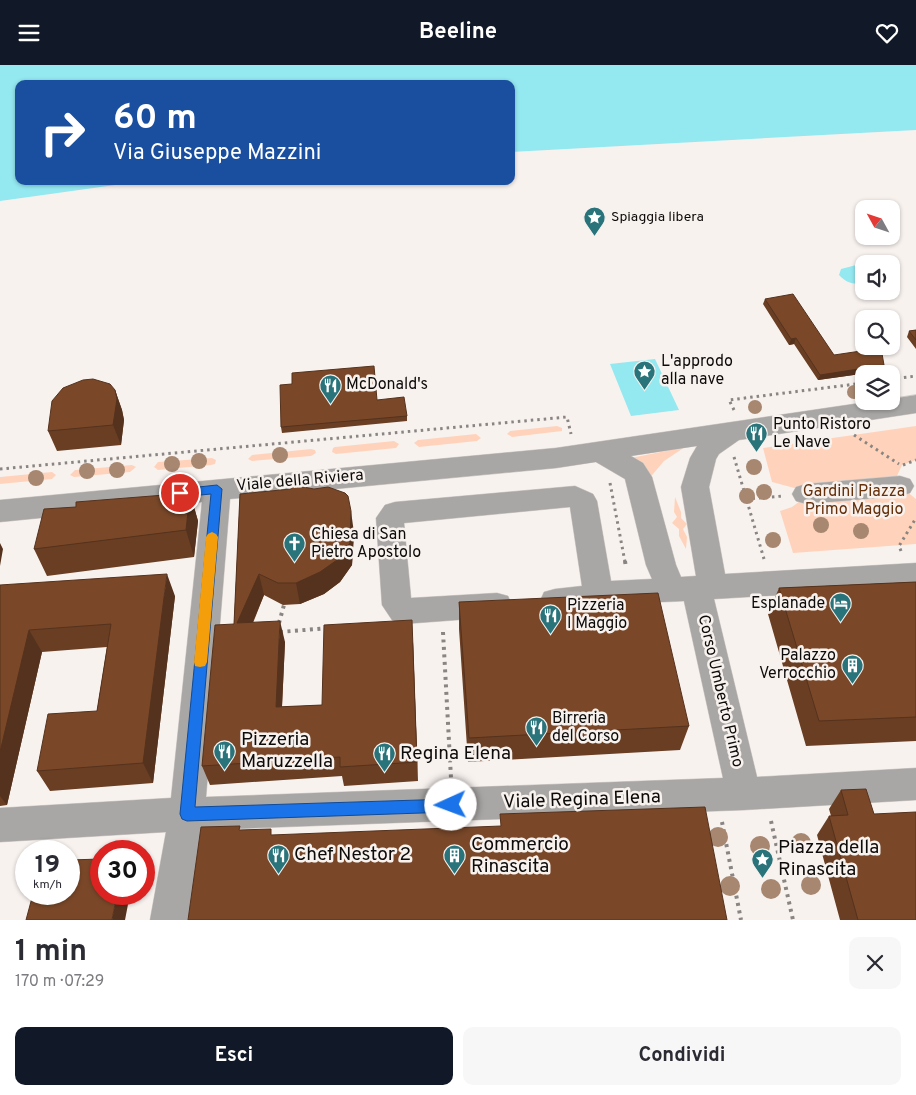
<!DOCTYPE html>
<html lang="it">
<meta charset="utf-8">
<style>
body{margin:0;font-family:Overpass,sans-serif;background:#f7f7f7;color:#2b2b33;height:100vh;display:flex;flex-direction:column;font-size:19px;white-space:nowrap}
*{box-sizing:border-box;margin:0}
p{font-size:16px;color:#7c7c81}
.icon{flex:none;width:28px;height:28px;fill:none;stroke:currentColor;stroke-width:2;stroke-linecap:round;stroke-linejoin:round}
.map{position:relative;height:855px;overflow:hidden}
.sheet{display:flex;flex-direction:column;background:#fff;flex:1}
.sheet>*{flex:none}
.banner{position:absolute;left:15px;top:15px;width:500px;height:105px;border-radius:10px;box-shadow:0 1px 4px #0004;background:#1a4fa0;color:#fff;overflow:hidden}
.needle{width:32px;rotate:310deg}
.buttons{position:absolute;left:855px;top:135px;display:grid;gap:10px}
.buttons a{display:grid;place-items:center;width:45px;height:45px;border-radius:10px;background:#fff;box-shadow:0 1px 4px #0004;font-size:25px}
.speed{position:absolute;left:15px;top:775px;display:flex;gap:10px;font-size:25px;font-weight:700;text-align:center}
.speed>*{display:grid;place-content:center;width:65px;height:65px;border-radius:50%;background:#fff;box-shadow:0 1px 4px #0004;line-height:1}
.speed small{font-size:12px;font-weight:400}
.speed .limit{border:8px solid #d22;background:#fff;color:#111}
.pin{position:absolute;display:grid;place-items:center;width:42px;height:42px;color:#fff;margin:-21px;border:2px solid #fff;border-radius:50%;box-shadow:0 1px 5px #0007}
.me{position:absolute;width:55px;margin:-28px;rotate:268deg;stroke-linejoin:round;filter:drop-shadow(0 0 4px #0008)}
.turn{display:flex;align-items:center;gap:18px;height:105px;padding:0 15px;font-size:22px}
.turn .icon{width:65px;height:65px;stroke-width:2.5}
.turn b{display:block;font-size:35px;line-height:42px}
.round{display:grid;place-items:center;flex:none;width:52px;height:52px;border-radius:10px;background:#f7f7f7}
.headline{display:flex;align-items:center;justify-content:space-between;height:85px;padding:0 15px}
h1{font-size:30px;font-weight:700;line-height:38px}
.action{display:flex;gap:10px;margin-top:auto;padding:10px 15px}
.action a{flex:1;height:58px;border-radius:10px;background:#111827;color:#fff;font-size:20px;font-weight:700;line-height:58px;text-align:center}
.action a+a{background:#f7f7f7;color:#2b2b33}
header{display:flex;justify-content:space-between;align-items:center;height:65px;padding:0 15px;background:#111827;color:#fff;font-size:22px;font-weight:700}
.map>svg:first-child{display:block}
.green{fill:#ffd3bb}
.water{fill:#94e8f0}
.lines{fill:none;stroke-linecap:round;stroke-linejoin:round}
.minor-casing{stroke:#d2cdca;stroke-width:1}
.path-far1{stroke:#898583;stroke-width:3;stroke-dasharray:2.5 4;stroke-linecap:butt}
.path{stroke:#898583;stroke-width:4;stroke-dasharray:3 4.5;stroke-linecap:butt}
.minor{fill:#a9a7a5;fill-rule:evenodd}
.tree{fill:#a78770}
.wall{fill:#693e23}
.shaded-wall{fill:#55321d}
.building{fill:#7a4829;stroke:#55321d}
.route{fill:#1a73e8;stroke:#114b97}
.slow{fill:#f59e0b}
.labels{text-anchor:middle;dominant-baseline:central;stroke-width:5;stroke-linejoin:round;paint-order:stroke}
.far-poi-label{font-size:14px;fill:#0d0b0a;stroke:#f8f2ef;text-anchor:start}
.poi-label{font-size:16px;fill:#0d0b0a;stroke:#f8f2ef;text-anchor:start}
.street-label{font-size:16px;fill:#0d0b0a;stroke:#f8f2ef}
.park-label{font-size:16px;fill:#642f09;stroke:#f8f2ef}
.near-poi-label{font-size:19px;fill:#0d0b0a;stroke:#f8f2ef;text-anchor:start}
.near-street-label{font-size:19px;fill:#0d0b0a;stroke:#f8f2ef}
</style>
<header><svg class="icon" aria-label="menu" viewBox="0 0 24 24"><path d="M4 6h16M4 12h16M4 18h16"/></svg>Beeline<svg class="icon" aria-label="heart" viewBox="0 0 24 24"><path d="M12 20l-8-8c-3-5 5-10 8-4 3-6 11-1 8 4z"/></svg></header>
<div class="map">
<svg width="916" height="855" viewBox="0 0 916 855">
<rect width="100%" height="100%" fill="#f8f2ef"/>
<path class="green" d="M557,361L562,363V366L512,372L507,369L510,366Z
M916,361V395L902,400L897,411L900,421L916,434V479L793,488L780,446L792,442L800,436L798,424L772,417L763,383Z
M476,369L481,373L477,376L419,382L414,378L418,375Z
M394,376L399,379L396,383L336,389L332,387L333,383L335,382Z
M685,382L664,396L648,415L631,393Z
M311,384L315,385L316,388L311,391L252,396L248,394L252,390Z
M212,393L216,395L215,399L211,400L158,405L154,402L158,397Z
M132,400L136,402L130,407L74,412L70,410L75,405Z
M52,407L56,410L52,414L0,419V412Z
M675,432L681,447V453L687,459L683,464L687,472L686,484L679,471V464L672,458L677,452L674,447Z"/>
<path class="water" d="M0,0H916V65L511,87V19H19V116H155L115,120L0,136Z
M865,194L872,195L874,198L886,199H864V218C853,220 847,218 839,210L841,204L864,198Z
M655,294L679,345L631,351L610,299Z"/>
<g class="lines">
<defs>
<path id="minor" d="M916,330V348L739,375L719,389L716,394L709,422L725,509L916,498V522L714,534L757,712L916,703V735L744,745L202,765L188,855H150L166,767L0,777V743L171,733L202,437L0,457V435L556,383L874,336H891V334ZM697,381L690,393L681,422L696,511L681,512L676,500L652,412L643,398L631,391ZM596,397L625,414L646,500L652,514L611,516L597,436L593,429L575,421L395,437L385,440L376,453L382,540L392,555L403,559L497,552L508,549L512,540L508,531L497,528L411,533L404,458L570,442L582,521L555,524L544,527L540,536L544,545C563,551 579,545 598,541C626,536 656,538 684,536L723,713L206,732L230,434L556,403Z
M900,411L910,414L914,421L910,428L900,431L806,439L796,436L792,429L796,422L806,419Z"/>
</defs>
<use href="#minor" class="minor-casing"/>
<path class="path-far1" d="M891,314L916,311
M734,345L729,335L864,318
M854,370L899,399
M734,392L764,494
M903,400L916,395
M0,404L567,352L571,369
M610,418L625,497
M746,434L783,431
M901,486L899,481L916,453"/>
<path class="path" d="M625,496L626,503
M279,558L284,540
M280,567L328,563
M443,567L451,713
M771,756L793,855
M722,757L741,855"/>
<use href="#minor" class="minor"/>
</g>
<g class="tree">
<circle cx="854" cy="327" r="7"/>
<circle cx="755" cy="342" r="7"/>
<circle cx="280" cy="390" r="8"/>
<circle cx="199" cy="396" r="8"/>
<circle cx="172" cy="399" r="8"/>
<circle cx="754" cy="402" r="8"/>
<circle cx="117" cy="405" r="8"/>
<circle cx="87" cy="406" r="8"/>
<circle cx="36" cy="413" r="8"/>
<circle cx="764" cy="427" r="8"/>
<circle cx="747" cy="431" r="8"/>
<circle cx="821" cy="460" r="8"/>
<circle cx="861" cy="466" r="8"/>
<circle cx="773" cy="475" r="8"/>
<circle cx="718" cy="772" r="10"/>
<circle cx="801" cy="778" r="10"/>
<circle cx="760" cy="781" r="10"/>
<circle cx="811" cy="820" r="10"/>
<circle cx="730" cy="821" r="10"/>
<circle cx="771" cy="824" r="10"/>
</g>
<path class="wall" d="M765,234L834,290L882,306L818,315L794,279L789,280L763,239Z
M916,265V284L907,272L909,266Z
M115,325L122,345L124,355L121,380L57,386L48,366Z
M377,335L407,351V356L282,368L281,362Z
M190,428L198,456L194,492L47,511L34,484L76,442Z
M240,429L354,468L352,500L340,517L324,529L300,539L283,540L264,530L253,558L285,577L282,642L322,640L413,577L418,716L344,721L342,711L210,720L202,701L234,559Z
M916,517V676L806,681L768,549L779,523Z
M0,520L175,531L153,718L50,726L37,706L97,646L107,582L42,587L7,740L0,741Z
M459,537L689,661L680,685L468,697L459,564Z
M841,725L874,749L916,855H840L817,770L829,751H831L829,744Z"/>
<path class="shaded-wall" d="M796,273L794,279L789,280L791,274Z
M884,300L882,306L818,315L820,310Z
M115,325L122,345L124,355L121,380L113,360Z
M190,428L198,456L194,492L186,465Z
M351,446L354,468L352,500L340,517L324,529L300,539L296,518Z
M0,478L3,484L0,501Z
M167,509L175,531L153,718L143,698Z
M259,509L264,530L243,580L237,558Z
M412,555L413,577L418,716L417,697Z
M280,556L285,577L281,662L276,642Z
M29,565L42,587L7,740L0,731V687Z
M117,829H130L125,855H112Z"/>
<path class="building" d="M793,229L834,290L881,283L884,300L820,310L796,273L791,274L765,234Z
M916,265V275L909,266Z
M374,301L377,335L404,332L407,351L281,362L280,320L292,319V308Z
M93,314L110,319L115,325L117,334L113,360L48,366L52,336L63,323L83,315Z
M292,420L314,424L328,422L345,428L348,431L351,446L350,478L337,495L320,507L296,518H278L259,509L237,558L280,556L276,642L322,640L324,560L412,555L417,697L340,702V692L202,701L215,560L234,559L240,429L291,424Z
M190,428L186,465L34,484L44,444L76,442V437Z
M167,509L143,698L37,706L48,649L97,646L111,559L29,565L0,687V520Z
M916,517V652L819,656L779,523Z
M658,528L689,661L469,673L459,537Z
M866,724L874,749L916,747V855H858L829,751L848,750L841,725Z
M705,742L727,855H188L201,762L240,761L239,765L271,764V770L501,761L500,749Z
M101,794V829H117L112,855H26L33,829H69V795Z"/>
<path class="route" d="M217,420L222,424L195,742L451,734L456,736L459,740L456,745L451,747L187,756L182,754L180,749L211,429L180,432L175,428L180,424Z"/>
<path class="slow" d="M212,467L216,469L218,472L207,597L205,601L200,602L195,601L194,597L206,472L208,469Z"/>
<defs>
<symbol id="sight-pin" viewBox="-11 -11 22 30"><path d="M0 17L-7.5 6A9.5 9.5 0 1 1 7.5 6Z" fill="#29737a" stroke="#f8f2ef"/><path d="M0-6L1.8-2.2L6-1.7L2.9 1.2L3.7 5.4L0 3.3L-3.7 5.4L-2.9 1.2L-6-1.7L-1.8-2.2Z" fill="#fff"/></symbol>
<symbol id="restaurant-pin" viewBox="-11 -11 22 30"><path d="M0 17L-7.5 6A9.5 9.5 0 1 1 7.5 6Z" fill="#29737a" stroke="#f8f2ef"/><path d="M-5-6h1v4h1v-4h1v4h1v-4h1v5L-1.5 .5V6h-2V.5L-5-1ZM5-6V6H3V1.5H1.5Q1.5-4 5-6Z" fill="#fff"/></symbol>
<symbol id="church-pin" viewBox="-11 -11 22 30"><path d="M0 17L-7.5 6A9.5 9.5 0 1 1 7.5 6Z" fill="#29737a" stroke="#f8f2ef"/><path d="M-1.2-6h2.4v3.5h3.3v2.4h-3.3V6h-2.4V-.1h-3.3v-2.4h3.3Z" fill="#fff"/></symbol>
<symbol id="hotel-pin" viewBox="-11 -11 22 30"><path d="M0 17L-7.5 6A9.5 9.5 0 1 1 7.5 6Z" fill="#29737a" stroke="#f8f2ef"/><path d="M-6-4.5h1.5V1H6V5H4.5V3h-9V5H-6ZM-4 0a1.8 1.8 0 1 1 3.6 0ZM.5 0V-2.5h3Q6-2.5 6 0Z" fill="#fff"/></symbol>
<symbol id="building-pin" viewBox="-11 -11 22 30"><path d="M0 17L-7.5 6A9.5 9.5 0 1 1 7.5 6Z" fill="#29737a" stroke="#f8f2ef"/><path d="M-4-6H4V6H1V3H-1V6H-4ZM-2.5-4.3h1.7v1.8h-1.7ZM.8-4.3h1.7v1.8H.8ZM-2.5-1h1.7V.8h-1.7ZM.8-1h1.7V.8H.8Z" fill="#fff"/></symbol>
</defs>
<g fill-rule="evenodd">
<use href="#sight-pin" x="582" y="140" width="25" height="34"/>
<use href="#sight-pin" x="632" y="294" width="25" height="34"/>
<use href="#restaurant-pin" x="318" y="308" width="25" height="34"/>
<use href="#restaurant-pin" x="744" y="356" width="25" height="34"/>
<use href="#church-pin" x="282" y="466" width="25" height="34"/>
<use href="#hotel-pin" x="828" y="526" width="25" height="34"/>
<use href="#restaurant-pin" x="538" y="538" width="25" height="34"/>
<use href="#building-pin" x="840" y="588" width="25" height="34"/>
<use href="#restaurant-pin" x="524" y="650" width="25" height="34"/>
<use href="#restaurant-pin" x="212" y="674" width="25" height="34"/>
<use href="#restaurant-pin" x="372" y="676" width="25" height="34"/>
<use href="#restaurant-pin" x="266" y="778" width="25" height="34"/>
<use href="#building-pin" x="442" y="778" width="25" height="34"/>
<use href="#sight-pin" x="750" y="782" width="25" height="34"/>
</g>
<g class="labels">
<g class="far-poi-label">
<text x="611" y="152">Spiaggia libera</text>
</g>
<g class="poi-label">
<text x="661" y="297">L'approdo<tspan x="661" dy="18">alla nave</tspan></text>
<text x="346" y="320">McDonald's</text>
<text x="773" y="360">Punto Ristoro<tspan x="773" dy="18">Le Nave</tspan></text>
<text x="311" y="470">Chiesa di San<tspan x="311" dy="18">Pietro Apostolo</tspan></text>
<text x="825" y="539" text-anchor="end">Esplanade</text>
<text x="567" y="541">Pizzeria<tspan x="567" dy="18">I Maggio</tspan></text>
<text x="836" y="591" text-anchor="end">Palazzo<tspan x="836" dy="18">Verrocchio</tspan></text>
<text x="552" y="654">Birreria<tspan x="552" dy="18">del Corso</tspan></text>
</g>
<g class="street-label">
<text transform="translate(300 416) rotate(-5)">Viale della Riviera</text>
<text transform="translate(720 626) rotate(77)">Corso Umberto Primo</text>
</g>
<g class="park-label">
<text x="854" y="427">Gardini Piazza<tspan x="854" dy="18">Primo Maggio</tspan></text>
</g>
<g class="near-poi-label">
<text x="241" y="675">Pizzeria<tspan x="241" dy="22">Maruzzella</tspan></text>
<text x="400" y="689">Regina Elena</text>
<text x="471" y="780">Commercio<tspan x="471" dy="22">Rinascita</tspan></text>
<text x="778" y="783">Piazza della<tspan x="778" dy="22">Rinascita</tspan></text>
<text x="294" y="790">Chef Nestor 2</text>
</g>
<g class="near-street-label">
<text transform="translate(582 735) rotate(-2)">Viale Regina Elena</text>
</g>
</g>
</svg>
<div class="buttons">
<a><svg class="needle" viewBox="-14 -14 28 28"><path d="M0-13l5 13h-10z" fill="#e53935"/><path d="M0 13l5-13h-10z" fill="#7c7c81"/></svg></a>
<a><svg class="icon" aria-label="sound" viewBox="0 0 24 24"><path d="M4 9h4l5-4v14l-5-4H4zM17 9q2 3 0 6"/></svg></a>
<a><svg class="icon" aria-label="search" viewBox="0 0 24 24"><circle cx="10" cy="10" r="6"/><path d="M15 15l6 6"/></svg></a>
<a><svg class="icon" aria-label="layers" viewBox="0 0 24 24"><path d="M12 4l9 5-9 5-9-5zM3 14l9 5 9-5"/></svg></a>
</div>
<div class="speed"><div>19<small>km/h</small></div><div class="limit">30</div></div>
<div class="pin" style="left:180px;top:428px;background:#d93025"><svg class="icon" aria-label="arrive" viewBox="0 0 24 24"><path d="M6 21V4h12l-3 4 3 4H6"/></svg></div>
<svg class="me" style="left:451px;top:740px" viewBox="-20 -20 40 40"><circle r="19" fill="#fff"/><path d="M0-13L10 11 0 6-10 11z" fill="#1a73e8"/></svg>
<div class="banner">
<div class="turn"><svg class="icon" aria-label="right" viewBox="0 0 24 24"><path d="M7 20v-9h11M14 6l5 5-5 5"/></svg><div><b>60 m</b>Via Giuseppe Mazzini</div></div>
</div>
</div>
<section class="sheet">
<div class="headline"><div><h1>1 min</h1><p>170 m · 07:29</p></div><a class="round"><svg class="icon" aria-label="close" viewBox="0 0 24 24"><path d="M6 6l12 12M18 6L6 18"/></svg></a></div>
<div class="action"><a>Esci</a><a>Condividi</a></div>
</section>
